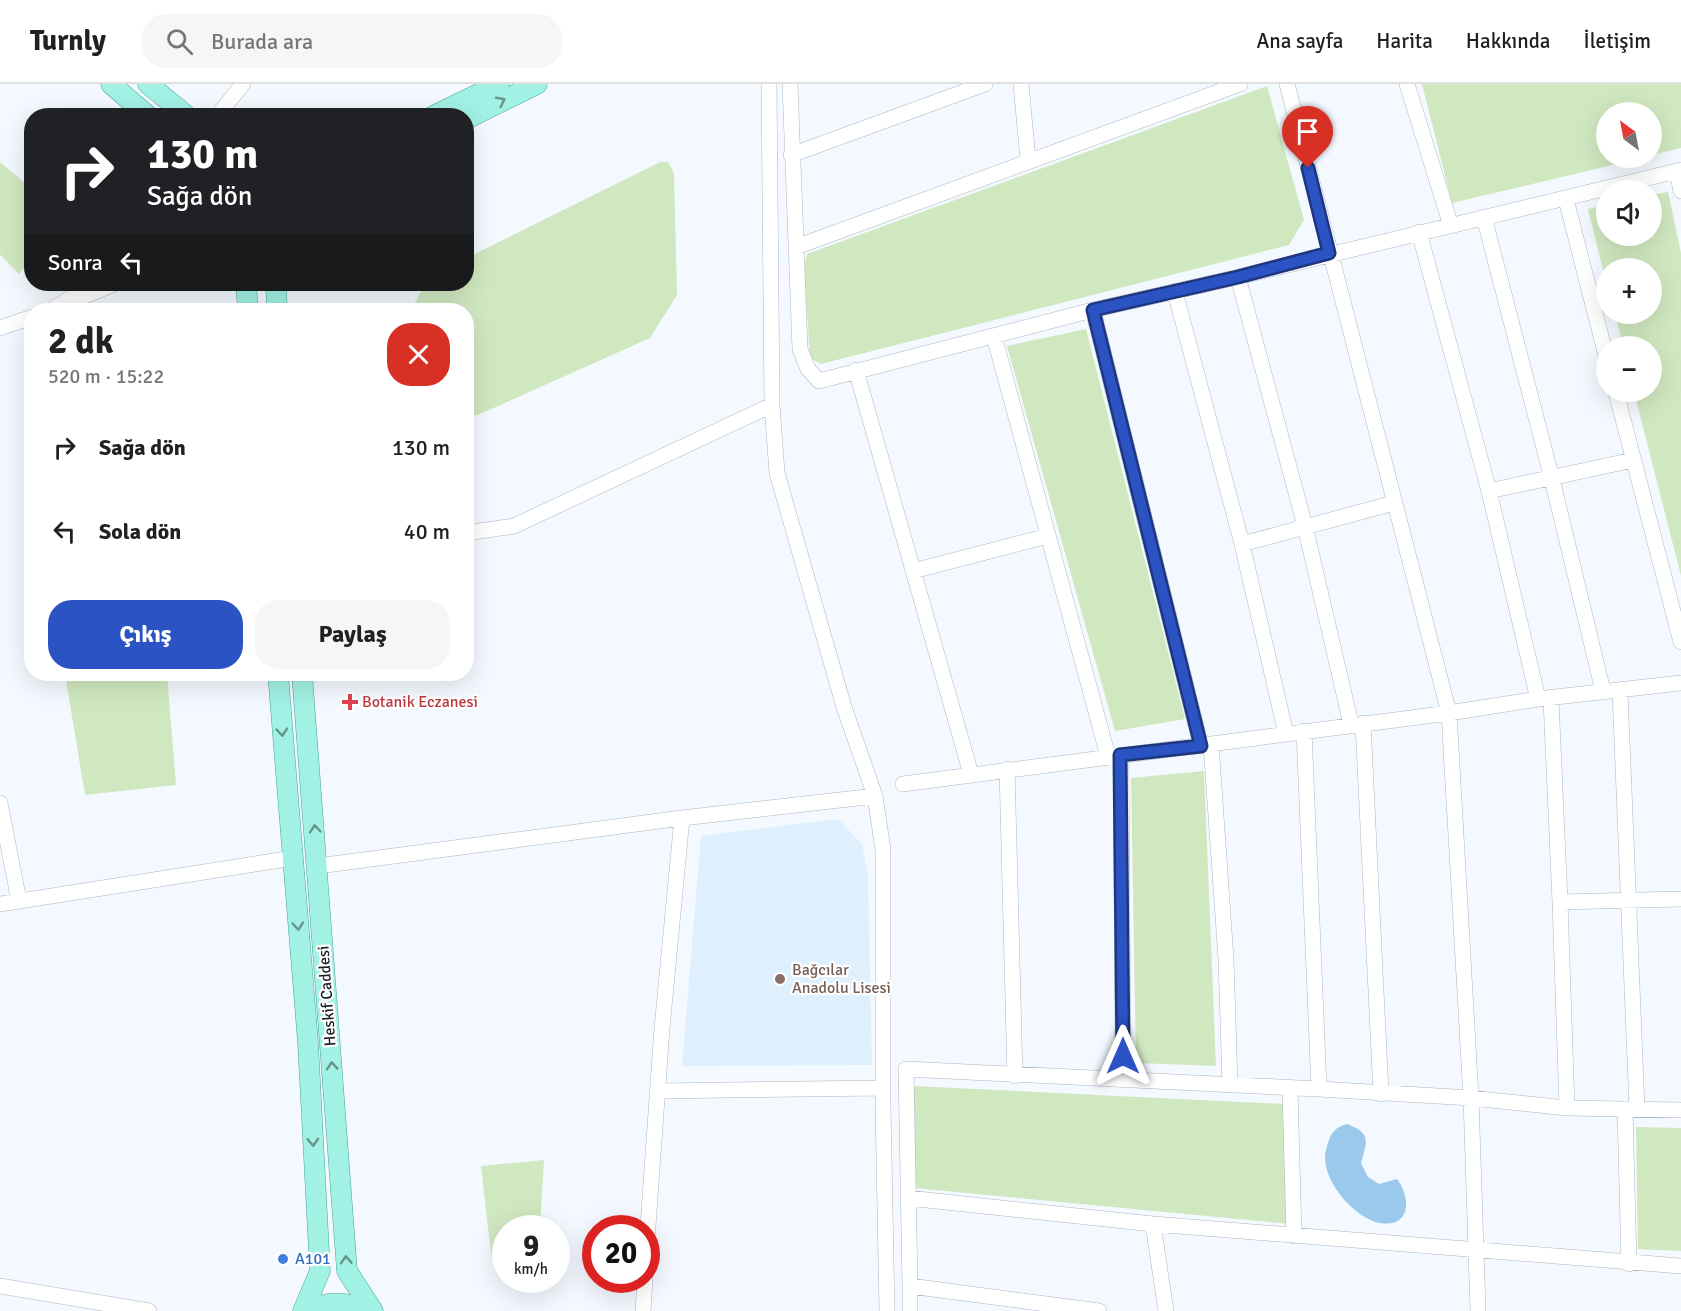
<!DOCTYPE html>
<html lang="tr">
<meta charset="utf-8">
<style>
body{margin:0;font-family:Signika,sans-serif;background:#f6f6f6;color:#202124;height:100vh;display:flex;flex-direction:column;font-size:22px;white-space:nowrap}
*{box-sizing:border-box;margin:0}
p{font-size:20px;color:#757577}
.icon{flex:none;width:33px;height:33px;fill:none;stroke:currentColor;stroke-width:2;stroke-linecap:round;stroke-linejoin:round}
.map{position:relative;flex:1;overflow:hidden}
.details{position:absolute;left:24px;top:219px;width:450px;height:378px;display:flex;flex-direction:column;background:#fff;border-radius:24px;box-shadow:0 6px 24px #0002}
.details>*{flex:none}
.hud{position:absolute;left:24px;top:24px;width:450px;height:183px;border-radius:24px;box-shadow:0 6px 24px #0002;background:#202124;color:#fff;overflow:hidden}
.needle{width:39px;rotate:328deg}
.fabs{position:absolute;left:1596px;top:18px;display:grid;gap:12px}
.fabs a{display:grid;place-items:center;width:66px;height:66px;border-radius:50%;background:#fff;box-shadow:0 6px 24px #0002;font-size:30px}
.speed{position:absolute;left:492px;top:1131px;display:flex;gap:12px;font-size:30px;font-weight:700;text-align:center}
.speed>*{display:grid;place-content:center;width:78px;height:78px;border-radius:50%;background:#fff;box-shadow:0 6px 24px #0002;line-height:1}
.speed small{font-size:15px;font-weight:400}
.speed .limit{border:9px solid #d22;background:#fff;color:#111}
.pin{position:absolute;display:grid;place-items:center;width:51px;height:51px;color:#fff;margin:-62px -26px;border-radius:50% 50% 50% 0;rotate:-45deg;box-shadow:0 0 6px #0007}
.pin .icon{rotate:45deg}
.me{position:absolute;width:66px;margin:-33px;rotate:0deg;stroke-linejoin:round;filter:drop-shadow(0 0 4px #0008)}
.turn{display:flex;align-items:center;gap:21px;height:126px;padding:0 24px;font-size:27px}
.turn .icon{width:78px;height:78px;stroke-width:2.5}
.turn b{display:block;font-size:42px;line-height:51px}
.then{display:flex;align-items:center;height:57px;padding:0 24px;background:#0003;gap:12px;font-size:22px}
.round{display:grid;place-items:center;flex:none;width:63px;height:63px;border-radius:24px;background:#f6f6f6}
.headline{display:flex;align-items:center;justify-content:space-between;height:102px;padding:0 24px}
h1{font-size:36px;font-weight:800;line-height:45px}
.button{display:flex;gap:12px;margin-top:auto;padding:12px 24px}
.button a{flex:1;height:69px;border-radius:24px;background:#2c53c3;color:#fff;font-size:24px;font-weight:800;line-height:69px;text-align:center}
.button a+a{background:#f6f6f6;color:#202124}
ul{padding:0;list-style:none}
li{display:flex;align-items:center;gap:18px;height:84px;padding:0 24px}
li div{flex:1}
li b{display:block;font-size:22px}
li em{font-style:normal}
header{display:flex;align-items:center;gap:36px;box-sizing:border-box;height:84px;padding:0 30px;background:#fff;border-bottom:2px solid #e0e0e0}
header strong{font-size:28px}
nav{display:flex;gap:33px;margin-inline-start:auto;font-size:21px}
.search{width:420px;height:54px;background:#f6f6f6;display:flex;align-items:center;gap:15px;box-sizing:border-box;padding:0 21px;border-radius:24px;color:#757577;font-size:22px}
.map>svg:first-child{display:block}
.built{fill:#deeffe}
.green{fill:#d0e8c0}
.water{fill:#9ac9eb}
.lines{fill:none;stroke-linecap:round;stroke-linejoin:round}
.minor-casing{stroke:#adb7c0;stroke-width:16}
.major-casing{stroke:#4ba295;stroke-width:21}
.minor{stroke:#fff;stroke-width:15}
.major{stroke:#a2f1e5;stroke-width:20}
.oneway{stroke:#66938e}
.route-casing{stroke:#1d367f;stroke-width:15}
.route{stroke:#2c53c3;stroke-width:10}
.health-dot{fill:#e0444e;stroke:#fff;stroke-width:2}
.education-dot{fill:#8d6e63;stroke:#fff;stroke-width:2}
.shop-dot{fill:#3f7fe0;stroke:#fff;stroke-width:2}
.labels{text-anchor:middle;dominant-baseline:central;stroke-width:4.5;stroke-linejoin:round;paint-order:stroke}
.health-label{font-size:16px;fill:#be3a42;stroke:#fff;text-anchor:start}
.education-label{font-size:16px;fill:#785e54;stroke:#fff;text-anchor:start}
.street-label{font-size:16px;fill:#1c2023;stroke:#fff}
.shop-label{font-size:16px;fill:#366cbe;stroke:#fff;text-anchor:start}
</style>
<header>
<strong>Turnly</strong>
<div class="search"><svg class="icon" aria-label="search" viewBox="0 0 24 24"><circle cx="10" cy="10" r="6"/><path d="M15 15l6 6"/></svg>Burada ara</div>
<nav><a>Ana sayfa</a><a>Harita</a><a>Hakkında</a><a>İletişim</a></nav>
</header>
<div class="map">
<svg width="1681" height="1227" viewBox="0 0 1681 1227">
<rect width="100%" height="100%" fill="#f3f9ff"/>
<path class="built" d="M838,735L862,760L868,791L872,981L682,982L701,752Z"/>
<path class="green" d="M1422,0H1681V64L1652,71V28H1606V74H1642L1452,119Z
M1267,2L1304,136L1289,161L821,280L810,274L804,183L807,170Z
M0,78L31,104V176L19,190L0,171Z
M660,78H668L674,89L677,211L650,254L478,331H467L466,226H411L425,200H466L467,174Z
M1668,108L1681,169V492L1634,308H1652V262H1623L1615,230H1652V184H1606V198L1588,125L1606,121V152H1652V111Z
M1086,245L1185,635L1115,647L1007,262Z
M65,590H167L176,701L85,711Z
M1204,687L1216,982L1136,979L1131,694Z
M914,1002L1284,1020L1289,1140L915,1104Z
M1636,1043L1681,1044V1167L1638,1165Z
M544,1076L540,1144H506L505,1172L491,1170L481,1082Z"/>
<path class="water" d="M1347,1040C1372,1049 1367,1058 1361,1079L1368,1093L1379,1100L1397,1095C1412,1115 1410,1144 1380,1139C1353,1134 1319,1093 1326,1066C1330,1052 1332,1044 1347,1040Z"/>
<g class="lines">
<defs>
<path id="minor" d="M769,0L772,321L777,389L844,623L875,712L883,766V1023L887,1227
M790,0L800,265L808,285L819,297L1093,226L1238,193L1681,86
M1021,0L1028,76
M1287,0L1449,629L1471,1014L1478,1227
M1407,0L1451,142
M217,32L243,0
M791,71L985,0
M1677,87L1681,107
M1566,115L1606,272
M1484,133L1552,395L1603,607
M1419,148L1489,407L1538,615
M796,163L1240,0
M1238,193L1305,442L1351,640
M94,200L53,225L114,200
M1175,208L1242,460L1286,650
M1093,226L1201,662
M0,244L32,233
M994,252L1108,672
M856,286L971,690
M1616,308L1681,558
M1489,407L1633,376
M466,449L514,442L772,321
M1242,460L1394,419
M913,487L1048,452
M1620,608L1637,1025
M1551,616L1560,818
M1363,639L1381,1010
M1304,647L1319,1005
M1211,660L1226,875L1230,1001
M1121,671L1123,995
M1007,685L1015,992
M903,700L1449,629L1538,615L1681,599
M0,719L19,817
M318,782L682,734L875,712
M0,820L293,774
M1290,1005L1294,1152
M658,1007L883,1004
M1567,1024L1560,818L1681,815
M1625,1025L1629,1180
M908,1114L1153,1140L1681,1182
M1153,1140L1166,1227
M646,1170L662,944L682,734
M0,1202L149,1227
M910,1202L906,985L1319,1005L1471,1014L1567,1024L1681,1026
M643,1227L645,1196
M910,1227V1202L1099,1227"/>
<path id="major" d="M111,0L148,32
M148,0L187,32
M433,32L499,0
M466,35L537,0
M246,200L248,226
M276,200L277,226
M278,590L308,959L320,1187L303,1227
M302,590L347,1187L373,1227
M310,1227C329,1215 348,1219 367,1227"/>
</defs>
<use href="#minor" class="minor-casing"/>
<use href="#major" class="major-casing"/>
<use href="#minor" class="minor"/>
<use href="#major" class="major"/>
</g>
<defs><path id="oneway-chevron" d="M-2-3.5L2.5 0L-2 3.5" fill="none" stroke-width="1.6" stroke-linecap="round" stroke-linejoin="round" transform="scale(1.5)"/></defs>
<g class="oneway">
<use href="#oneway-chevron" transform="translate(501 17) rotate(-27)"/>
<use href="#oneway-chevron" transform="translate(282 648) rotate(85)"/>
<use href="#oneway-chevron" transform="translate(315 745) rotate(-95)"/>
<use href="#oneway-chevron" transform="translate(298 842) rotate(85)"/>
<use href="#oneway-chevron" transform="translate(332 982) rotate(-94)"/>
<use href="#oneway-chevron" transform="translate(313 1058) rotate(87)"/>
<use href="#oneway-chevron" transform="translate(346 1176) rotate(-94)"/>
</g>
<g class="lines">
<defs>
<path id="route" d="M1123,972L1120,671L1201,662L1093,226L1238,193L1329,169L1308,84"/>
</defs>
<use href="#route" class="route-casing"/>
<use href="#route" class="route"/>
</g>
<path class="health-dot" d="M347 609h6v6h6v6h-6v6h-6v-6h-6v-6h6z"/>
<circle class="education-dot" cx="780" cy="895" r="6"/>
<circle class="shop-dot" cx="283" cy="1175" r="6"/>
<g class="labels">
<g class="health-label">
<text x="362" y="618">Botanik Eczanesi</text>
</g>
<g class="education-label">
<text x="792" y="886">Bağcılar<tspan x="792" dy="18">Anadolu Lisesi</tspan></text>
</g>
<g class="street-label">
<text transform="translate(327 912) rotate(-94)">Heskif Caddesi</text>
</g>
<g class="shop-label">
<text x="295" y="1175">A101</text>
</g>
</g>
</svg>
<div class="fabs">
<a><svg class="needle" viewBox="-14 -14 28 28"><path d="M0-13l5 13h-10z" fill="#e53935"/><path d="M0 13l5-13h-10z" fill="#757577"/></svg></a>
<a><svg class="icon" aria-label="sound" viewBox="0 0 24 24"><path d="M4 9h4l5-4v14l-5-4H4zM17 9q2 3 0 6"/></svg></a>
<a>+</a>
<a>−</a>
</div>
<div class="speed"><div>9<small>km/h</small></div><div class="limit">20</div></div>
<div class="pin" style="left:1308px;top:84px;background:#d93025"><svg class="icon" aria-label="arrive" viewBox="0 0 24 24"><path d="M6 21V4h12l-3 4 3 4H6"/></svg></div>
<svg class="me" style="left:1123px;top:972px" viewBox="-20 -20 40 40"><path d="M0-17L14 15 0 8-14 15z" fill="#2c53c3" stroke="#fff" stroke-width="4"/></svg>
<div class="hud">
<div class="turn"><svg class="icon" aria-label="right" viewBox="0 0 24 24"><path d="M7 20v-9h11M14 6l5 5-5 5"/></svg><div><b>130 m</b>Sağa dön</div></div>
<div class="then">Sonra<svg class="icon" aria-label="left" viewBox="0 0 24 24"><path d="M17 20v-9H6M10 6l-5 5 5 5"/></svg></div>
</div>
<section class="details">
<div class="headline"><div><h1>2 dk</h1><p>520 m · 15:22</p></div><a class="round" style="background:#d93025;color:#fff"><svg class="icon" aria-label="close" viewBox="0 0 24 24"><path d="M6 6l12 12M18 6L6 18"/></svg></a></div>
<ul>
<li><svg class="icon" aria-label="right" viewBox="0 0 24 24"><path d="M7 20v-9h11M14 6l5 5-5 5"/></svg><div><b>Sağa dön</b></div><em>130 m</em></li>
<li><svg class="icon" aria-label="left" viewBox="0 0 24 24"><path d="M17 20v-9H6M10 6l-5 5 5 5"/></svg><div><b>Sola dön</b></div><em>40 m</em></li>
</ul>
<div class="button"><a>Çıkış</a><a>Paylaş</a></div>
</section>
</div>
